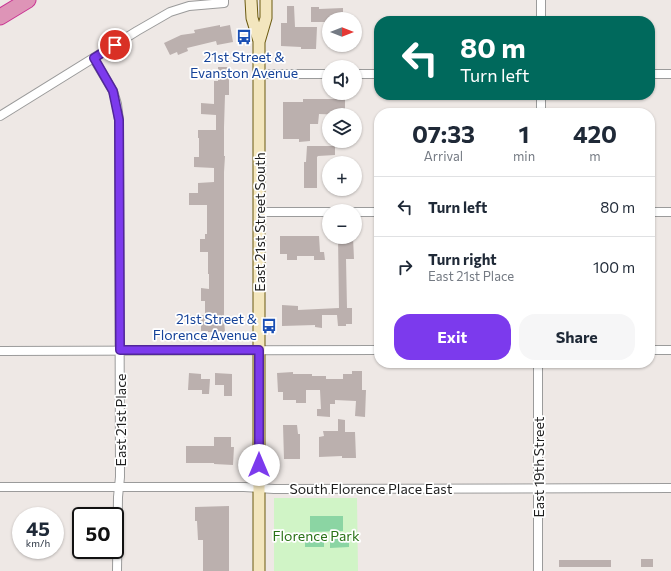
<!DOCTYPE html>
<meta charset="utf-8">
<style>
body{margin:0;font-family:Commissioner,sans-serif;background:#f6f6f7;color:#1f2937;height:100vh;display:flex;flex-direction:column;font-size:15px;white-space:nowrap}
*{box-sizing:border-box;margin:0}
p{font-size:13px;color:#747a83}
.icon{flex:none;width:22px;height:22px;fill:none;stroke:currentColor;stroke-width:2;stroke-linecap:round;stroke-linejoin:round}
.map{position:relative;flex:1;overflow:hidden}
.drawer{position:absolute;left:374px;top:108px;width:281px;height:260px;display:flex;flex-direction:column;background:#fff;border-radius:16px;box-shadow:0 1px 3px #0004}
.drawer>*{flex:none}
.hud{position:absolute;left:374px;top:16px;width:281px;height:84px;border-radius:16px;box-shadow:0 1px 3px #0004;background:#00695c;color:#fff;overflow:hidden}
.needle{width:26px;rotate:90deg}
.controls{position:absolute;left:322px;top:12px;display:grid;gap:8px}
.controls a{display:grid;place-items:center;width:40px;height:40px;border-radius:50%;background:#fff;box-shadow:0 1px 3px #0004;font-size:20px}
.speed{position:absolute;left:12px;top:507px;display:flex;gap:8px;font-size:20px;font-weight:700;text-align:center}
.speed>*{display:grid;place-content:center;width:52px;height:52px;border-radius:50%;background:#fff;box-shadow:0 1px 3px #0004;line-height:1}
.speed small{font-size:10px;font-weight:400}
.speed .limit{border:2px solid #111;border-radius:6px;background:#fff;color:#111}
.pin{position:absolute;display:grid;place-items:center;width:34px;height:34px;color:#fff;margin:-17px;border:2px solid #fff;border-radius:50%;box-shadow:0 1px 4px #0007}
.me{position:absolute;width:44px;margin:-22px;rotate:0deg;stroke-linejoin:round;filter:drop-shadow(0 0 3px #0008)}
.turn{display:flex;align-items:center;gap:14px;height:84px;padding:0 20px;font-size:18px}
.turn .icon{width:52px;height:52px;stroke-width:2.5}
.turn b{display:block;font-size:28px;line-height:34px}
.eta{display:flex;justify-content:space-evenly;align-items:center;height:68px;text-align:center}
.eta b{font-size:24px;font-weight:700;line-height:28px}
.action{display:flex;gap:8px;margin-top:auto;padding:8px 20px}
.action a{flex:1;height:46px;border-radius:16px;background:#7c3aed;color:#fff;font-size:16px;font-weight:700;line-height:46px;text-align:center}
.action a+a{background:#f6f6f7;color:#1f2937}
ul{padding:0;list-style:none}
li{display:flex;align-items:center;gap:12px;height:60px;padding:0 20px;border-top:1px solid #e0e1e3}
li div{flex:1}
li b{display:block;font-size:15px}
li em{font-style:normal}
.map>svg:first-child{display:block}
.park{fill:#d0f4c6}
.pitch{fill:#8bd5a3}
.building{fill:#bbb0ae}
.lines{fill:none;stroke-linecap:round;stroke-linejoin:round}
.street-casing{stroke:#9b9b9b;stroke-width:10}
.secondary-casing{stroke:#6b5a10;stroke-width:13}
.highway-casing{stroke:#c93593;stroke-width:17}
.street{stroke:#fff;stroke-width:8}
.secondary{stroke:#f3e6be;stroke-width:11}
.highway{stroke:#de94b7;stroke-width:15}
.route-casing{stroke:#51269a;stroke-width:10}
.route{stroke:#7c3aed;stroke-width:7}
.labels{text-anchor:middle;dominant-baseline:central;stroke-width:3.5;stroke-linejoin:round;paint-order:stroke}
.transit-label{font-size:14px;fill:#164399;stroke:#fff}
.street-label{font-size:14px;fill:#1e1e1e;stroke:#fff}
.park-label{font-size:14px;fill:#297216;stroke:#fff}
</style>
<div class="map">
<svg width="671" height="571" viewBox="0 0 671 571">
<rect width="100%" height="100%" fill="#eee8e5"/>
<path class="park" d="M274,498H357L358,571H274Z"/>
<path class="pitch" d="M310,516H343V531L310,532Z
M305,539H324V547H305Z
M330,539H349V547L330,548Z"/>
<path class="building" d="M287,6H294L295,27H317L316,49H301V47L281,46V23H287Z
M311,7H319V9L343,8V19H329V22H311Z
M220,25V27L230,25L233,42L217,45L216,41L187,48L188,51L178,55L177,52L170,55L164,43L181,35L195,33L194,30Z
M218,67H229V95H225L224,127V156H225L224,172V320L225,332H208V331H201V324L188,325L187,316L205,315V301H201V288L209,289V274H208V252H200V239H205V234H207V205H189V193H198V183L214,182V168L194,167V157H199V138H198V130H216V115L201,114V103L214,104V81H218Z
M303,99H345V115L319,114L318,124H310V141L299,142V139H283V102H303Z
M307,146H335V155L318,156L317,157V188H304V162H306Z
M280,236H319L320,252H324L325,260H314V256H297V260H287V254H280Z
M338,237H353L354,259H346L347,308H352V324H346V326H338L337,315H322V328L315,327V325L282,326V305L298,306V310L339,308Z
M352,371H362V390H366L365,417L355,416L356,401L335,400V404H330V417L317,416V409H321L320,390H306V403H296V400H283V392H278L277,373L293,372V374H312V376H326V379H343V374H352Z
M189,373L201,374V379H210L209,394H202V390H188Z
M215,373L232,374V396H224V385H215Z
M338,419L345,420V432H355L356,458H342V456L319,457V437L324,436L323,431H338Z
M283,425H297L298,434H300V459H284Z
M214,437H231V447H234L233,465L214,464V463H186V446H214Z
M229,506V571H203V540H198L197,521H195V507Z
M641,559H653V567H641Z
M559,560H611V567H559Z"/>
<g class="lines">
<defs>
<path id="street" d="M541,0V21
M94,59L113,91L117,104L119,120L120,477L118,497L117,571
M259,74H329
M355,74H379
M650,74H671
M541,113V95
M0,116L137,31L170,12L189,6L224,3V0
M259,212H329
M355,212H379
M650,212H671
M650,350H671
M0,351L379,350
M538,363V571
M0,487H244L274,489L671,488"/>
<path id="secondary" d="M251,0L252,18L259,41
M259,571V42L266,18V0"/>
<path id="highway" d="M0,17L28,0"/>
</defs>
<use href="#street" class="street-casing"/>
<use href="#secondary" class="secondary-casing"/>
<use href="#highway" class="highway-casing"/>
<use href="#street" class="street"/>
<use href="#secondary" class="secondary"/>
<use href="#highway" class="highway"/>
</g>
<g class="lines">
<defs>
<path id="route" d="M115,45L94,58L113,91L119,120L120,350H259V465"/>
</defs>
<use href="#route" class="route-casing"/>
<use href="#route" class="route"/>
</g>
<defs>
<symbol id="bus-bare" viewBox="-9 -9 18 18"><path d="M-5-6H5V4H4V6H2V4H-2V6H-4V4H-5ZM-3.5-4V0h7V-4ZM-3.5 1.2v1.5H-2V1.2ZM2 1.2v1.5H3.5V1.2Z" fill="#1a4fb4" stroke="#fff" stroke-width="2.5" paint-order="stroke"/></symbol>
</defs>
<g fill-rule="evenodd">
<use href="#bus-bare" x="233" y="26" width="22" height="22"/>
<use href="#bus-bare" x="258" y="315" width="22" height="22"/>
</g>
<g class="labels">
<g class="transit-label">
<text x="244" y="56">21st Street &amp;<tspan x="244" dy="16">Evanston Avenue</tspan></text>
<text x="257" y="318" text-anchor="end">21st Street &amp;<tspan x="257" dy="16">Florence Avenue</tspan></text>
</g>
<g class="street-label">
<text transform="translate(259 222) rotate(-90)">East 21st Street South</text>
<text transform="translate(120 420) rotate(-90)">East 21st Place</text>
<text transform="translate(538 467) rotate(-90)">East 19th Street</text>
<text x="371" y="488">South Florence Place East</text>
</g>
<g class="park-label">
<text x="316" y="535">Florence Park</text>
</g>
</g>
</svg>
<div class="controls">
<a><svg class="needle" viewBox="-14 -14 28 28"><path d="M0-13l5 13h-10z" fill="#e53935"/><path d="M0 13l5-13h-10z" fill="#747a83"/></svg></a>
<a><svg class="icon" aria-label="sound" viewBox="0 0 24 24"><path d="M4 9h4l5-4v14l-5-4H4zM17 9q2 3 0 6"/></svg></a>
<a><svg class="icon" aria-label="layers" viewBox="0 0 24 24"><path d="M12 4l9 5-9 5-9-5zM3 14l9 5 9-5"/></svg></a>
<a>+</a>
<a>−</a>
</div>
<div class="speed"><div>45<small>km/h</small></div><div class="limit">50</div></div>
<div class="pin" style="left:115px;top:45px;background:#d93025"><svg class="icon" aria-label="arrive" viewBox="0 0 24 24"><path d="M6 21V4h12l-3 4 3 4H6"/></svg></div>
<svg class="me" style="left:259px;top:465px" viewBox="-20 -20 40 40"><circle r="19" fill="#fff"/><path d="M0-13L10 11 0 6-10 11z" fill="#7c3aed"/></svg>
<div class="hud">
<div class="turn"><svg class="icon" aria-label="left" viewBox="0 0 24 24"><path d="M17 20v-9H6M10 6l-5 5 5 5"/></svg><div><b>80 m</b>Turn left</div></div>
</div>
<section class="drawer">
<div class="eta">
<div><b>07:33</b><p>Arrival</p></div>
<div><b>1</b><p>min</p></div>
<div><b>420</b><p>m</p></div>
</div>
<ul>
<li><svg class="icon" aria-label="left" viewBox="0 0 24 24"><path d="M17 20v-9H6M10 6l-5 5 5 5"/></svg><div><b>Turn left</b></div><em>80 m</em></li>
<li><svg class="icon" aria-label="right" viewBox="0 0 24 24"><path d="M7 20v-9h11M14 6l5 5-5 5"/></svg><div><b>Turn right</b><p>East 21st Place</p></div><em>100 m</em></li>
</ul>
<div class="action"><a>Exit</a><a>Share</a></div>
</section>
</div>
